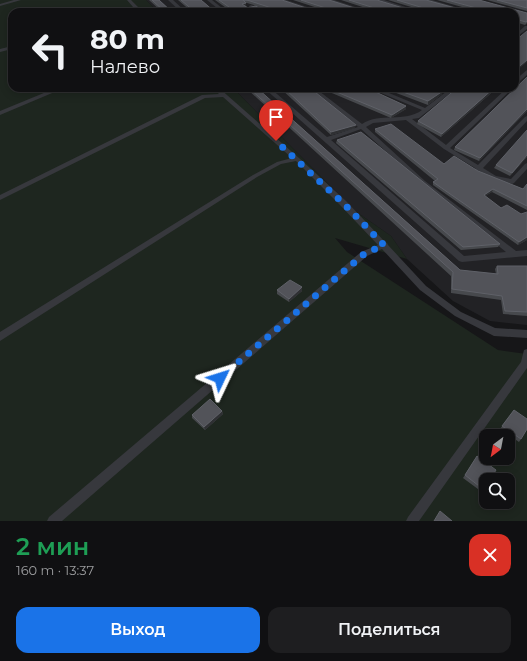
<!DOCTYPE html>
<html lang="ru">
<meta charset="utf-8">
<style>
body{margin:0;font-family:Montserrat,sans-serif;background:#1e1e20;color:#f1f3f6;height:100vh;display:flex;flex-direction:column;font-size:15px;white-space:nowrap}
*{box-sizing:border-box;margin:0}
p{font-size:13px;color:#9c9d9f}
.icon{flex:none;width:22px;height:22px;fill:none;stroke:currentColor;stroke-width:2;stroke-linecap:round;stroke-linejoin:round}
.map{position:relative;height:521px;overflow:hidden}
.details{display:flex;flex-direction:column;background:#101012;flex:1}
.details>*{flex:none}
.top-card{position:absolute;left:8px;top:8px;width:511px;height:84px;border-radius:12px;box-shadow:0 2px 10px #0003,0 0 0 1px #303032;background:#101012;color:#f1f3f6;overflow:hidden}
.needle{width:26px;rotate:212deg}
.controls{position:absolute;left:479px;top:429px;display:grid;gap:8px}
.controls a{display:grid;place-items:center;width:36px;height:36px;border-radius:8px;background:#101012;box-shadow:0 2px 10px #0003,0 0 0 1px #303032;font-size:20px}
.pin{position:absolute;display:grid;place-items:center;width:34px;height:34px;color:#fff;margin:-41px -17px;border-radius:50% 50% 50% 0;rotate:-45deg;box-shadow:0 0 4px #0007}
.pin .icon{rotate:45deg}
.me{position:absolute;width:44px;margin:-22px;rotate:49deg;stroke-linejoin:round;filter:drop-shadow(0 0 3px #0008)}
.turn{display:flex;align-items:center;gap:14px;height:84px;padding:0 16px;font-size:18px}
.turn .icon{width:52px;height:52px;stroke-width:2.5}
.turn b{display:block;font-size:28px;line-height:34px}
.round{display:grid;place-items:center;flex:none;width:42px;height:42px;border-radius:12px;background:#1e1e20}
.head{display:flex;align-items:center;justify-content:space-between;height:68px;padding:0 16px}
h1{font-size:24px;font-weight:600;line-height:30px;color:#1e9e55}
.action{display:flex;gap:8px;margin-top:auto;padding:8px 16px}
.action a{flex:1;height:46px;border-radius:12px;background:#1a73e8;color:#fff;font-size:16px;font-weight:600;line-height:46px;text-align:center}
.action a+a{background:#1e1e20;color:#f1f3f6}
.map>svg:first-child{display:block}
.built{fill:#222225}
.green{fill:#1e261f;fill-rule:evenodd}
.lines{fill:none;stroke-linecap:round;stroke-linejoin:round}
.service{fill:#37383d;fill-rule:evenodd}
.wall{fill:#47494d}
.shaded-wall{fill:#2f3033}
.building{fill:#525359;stroke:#5f6168}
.route{stroke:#1a73e8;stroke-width:7;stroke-dasharray:0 12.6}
</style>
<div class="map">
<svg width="527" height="521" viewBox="0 0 527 521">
<rect width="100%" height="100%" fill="#161618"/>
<path class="built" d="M146,0H527V325L490,321L453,301L407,259L391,236L355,211L233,88H515V12H158Z"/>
<path class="green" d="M0,0H146L158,12H12V88H233L355,211L391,236L407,259L335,238L347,252L498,350L527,354V521H0ZM486,436H508V458H486ZM486,480H508V502H486Z"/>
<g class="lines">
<path class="service" d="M14,0H21L0,6V4Z
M127,0H131L143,12H139L135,9L125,12H118L133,7Z
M168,0H173L186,12H181Z
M207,0H212L227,12H222Z
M280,0H286L322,12H316Z
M328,0H334L370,12H364Z
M378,0H384L421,12H414Z
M425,0H432L472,12H465Z
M251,5L271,11V12H265L249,7V6Z
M525,26H527V29L515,38V35Z
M12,46V49L0,52V49Z
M527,70V75L515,85V80Z
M56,88H64L0,115V111Z
M213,88H219L299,158L346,201L385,242L387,243L388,245L426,286L461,312L495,328L527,330V338L494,336L455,316L420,290L382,249L367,256L62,521H47L49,517L361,252L378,245L340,205L296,161L281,164L257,177L0,341V332L253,175L277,162L292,158L223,97L205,98L0,200V195L202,95L219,94Z
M264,88H270L327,137L358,127L309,88H315L362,124C380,112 405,123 422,110L369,88H377L425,108L451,88H457L419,118L412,119L446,145L507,88H513L450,148L478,165L525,117L527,116V121L483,168L496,176L511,179L525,164L527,163V169L514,183L512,184L492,178L479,171L476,170L475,168L444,149L406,120L373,123L366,127L425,181L516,251L527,250V256L462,262L459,261ZM361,129L421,183L506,252L464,256L331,140Z
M527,349V368L419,521H406L408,517L521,362L524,350Z"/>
</g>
<path class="wall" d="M149,0H159L172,12H162Z
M178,0H201L215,12H192Z
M215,0H282L318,12H276L247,3H246V6H245L248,8L272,12H232Z
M293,0H329L367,12H330Z
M341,0H377L416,12H378Z
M388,0H426L470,12H428Z
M437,0H479L527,13V23L525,25L515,22V12H480Z
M487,0H527V11Z
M527,77V111L479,161L454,150L455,147Z
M246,88H257L460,270L496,274L495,269L497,266H527V316L503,314L501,300L451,293V276Z
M280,88H310L355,128L331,135Z
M320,88H367L406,106V109L391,118Z
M383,88H436L442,94L428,105Z
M457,88H497L441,137L417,124L418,121Z
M375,129L444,164L478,171L523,189L527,184V210L492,192L485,196L501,208L521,214L527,212V240L518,245L433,185V182L435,181L375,132Z
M337,140L500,244L498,247L461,250L336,143Z
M527,157L510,176L494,168L496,165Z
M302,287V291L289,302L277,294V290Z
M514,410L521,439L519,442L500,429Z
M222,411L223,414L205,430L192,418V415Z
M477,456L486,486L482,492L463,478Z"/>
<path class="shaded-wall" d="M246,3V6L242,7V4Z
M527,60V62L515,72V70Z
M494,88H497L441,137L442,134Z
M443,91L442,94L428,105V101Z
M406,106V109L391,118L392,115Z
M527,109V111L479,161L480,158Z
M356,125L355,128L331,135V132Z
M527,155V157L510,176L512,173Z
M493,189L492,192L482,198L484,195Z
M527,237V240L518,245L519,242Z
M302,287V291L289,302V299Z
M222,411L223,414L205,430L204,427Z"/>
<path class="building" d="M152,0H159L172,12H165Z
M181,0H201L215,12H195Z
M219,0H282L318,12H284L247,0H243L246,3L242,4L248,8L255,6L272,12H236Z
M301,0H329L367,12H338Z
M349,0H377L416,12H387Z
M397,0H426L470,12H437Z
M447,0H479L527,13V21L526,22L515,19V12H491Z
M497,0H527V8Z
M515,24L518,25L515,28Z
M527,31V60L515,70V41Z
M527,77V109L480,158L455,147Z
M249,88H257L460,270L498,274L497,266H527V312L505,311L502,296L452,289L453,272Z
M284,88H310L356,125L331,132Z
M327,88H367L406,106L392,115Z
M392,88H436L443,91L428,101Z
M457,88H494L442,134L418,121Z
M391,124L444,164L454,156L478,171L523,189L527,184V206L493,189L484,195L501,208L507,205L521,214L527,212V237L519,242L433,182L438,179L375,129Z
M527,130V155L512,173L496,165Z
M361,132L500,244L463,247L337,140Z
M290,280L302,287L289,299L277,290Z
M210,399L222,411L204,427L192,415Z
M514,410L527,419V429L521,439L502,426Z
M477,456L496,470L490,480H486V486L484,490L465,475Z
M440,511L452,521H434Z"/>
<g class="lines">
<path class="route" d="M220,378L364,254L384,245L343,203L276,141"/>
</g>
</svg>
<div class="controls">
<a><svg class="needle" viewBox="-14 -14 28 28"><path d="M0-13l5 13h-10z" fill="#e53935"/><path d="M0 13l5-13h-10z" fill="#9c9d9f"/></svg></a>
<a><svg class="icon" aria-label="search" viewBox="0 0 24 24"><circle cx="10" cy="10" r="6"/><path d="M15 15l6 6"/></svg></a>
</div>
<div class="pin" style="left:276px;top:141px;background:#d93025"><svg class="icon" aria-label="arrive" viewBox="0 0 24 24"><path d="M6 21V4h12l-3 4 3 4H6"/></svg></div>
<svg class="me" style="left:220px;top:378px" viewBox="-20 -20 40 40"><path d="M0-17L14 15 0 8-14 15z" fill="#1a73e8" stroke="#fff" stroke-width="4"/></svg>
<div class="top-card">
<div class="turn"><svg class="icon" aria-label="left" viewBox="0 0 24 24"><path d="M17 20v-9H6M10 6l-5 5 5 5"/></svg><div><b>80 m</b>Налево</div></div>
</div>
</div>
<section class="details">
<div class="head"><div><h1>2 мин</h1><p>160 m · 13:37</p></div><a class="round" style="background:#d93025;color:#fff"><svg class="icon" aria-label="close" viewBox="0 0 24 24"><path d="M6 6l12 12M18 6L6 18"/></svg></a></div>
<div class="action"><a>Выход</a><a>Поделиться</a></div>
</section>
